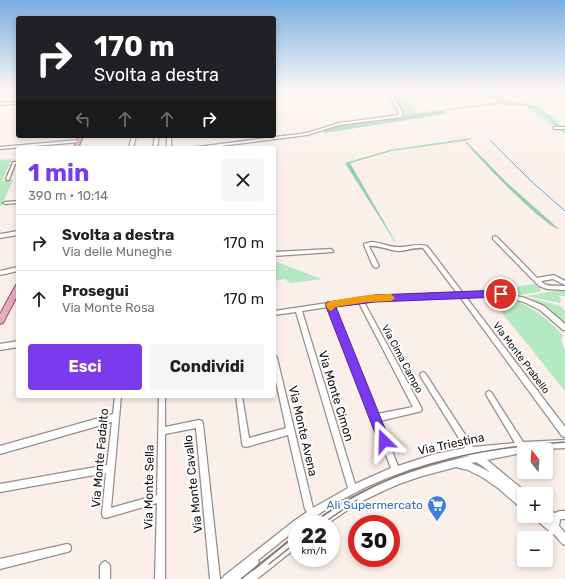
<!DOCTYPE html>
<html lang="it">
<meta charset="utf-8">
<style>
body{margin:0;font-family:Rubik,sans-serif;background:#f6f6f6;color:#222;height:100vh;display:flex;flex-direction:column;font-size:15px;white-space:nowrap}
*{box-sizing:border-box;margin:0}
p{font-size:13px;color:#767676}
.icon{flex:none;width:22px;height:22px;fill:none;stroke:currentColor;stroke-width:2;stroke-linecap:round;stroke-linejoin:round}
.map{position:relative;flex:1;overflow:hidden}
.panel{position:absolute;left:16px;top:146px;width:260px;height:252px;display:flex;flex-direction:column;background:#fff;border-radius:4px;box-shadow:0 2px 6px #0003}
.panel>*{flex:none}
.top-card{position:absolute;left:16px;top:16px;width:260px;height:122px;border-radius:4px;box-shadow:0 2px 6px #0003;background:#202124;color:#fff;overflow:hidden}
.needle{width:26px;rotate:343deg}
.fabs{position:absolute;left:517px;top:443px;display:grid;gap:8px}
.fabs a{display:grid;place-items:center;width:36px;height:36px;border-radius:4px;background:#fff;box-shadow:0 2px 6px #0003;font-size:20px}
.speed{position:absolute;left:288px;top:515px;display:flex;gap:8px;font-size:20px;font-weight:700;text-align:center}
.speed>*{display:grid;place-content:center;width:52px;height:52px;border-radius:50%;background:#fff;box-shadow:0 2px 6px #0003;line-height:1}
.speed small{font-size:10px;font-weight:400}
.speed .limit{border:6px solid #d22;background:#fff;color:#111}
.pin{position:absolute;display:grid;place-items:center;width:34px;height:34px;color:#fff;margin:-17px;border:2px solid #fff;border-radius:50%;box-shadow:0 1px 4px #0007}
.me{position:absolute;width:44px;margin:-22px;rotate:338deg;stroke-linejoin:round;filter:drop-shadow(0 0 3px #0008)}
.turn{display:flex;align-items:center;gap:14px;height:84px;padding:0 12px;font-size:18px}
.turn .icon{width:52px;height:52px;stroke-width:2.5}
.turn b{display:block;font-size:28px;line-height:34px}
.lanes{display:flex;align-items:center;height:38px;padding:0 12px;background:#0003;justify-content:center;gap:20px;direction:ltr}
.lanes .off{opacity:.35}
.round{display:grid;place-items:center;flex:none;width:42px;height:42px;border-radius:4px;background:#f6f6f6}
.head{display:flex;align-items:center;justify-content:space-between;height:68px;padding:0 12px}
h1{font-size:24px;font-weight:700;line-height:30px;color:#7c3aed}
.button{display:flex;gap:8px;margin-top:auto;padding:8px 12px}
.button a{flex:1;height:46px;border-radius:4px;background:#7c3aed;color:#fff;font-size:16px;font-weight:700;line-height:46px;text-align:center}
.button a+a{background:#f6f6f6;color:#222}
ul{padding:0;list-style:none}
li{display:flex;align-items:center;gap:12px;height:56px;padding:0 12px;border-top:1px solid #e0e0e0}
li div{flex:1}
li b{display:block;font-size:15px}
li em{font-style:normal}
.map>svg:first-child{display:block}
.green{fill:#b4e9c4}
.forest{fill:#94d1a7}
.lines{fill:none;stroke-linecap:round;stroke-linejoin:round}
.stream{stroke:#74a6d3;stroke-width:1}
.minor-casing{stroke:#988d88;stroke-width:2.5}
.major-casing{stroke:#905164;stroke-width:2}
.minor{fill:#fff;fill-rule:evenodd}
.major{fill:#e4acbd;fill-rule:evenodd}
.tram{stroke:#807875;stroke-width:1.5}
.route{fill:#7c3aed;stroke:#51269a}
.slow{fill:#f59e0b}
.labels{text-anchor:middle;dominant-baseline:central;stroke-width:4;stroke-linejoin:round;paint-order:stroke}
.street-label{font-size:10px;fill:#14110f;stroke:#fff}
.near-street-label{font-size:12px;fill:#14110f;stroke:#fff}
.near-shop-label{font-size:12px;fill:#366cbe;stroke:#fff;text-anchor:end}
</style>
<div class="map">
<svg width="565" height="579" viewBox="0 0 565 579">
<rect width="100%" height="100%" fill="#fbefea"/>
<path class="green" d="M402,90H403L416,113L403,115L393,97L394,94L402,93Z
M473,90H489L497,96L537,106L558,120L560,125L559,127H554L525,106L503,105L495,99L479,95Z
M12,159L2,181L13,180L2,205L0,206V160Z
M274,261L322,279L291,283L284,279L274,281Z
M535,284L542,291L522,295L498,289Z
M561,290L565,291V296H559L561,300L560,303L526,296Z
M531,298L561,306L565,311V323L553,312Z
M491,299C522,296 543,315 563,335L561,341L565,350V391Z"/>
<path class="forest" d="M500,102L501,104L443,111L445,114L325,133L323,130L337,124Z
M471,138L472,139L464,141L392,151L350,163L395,241V242L345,163L390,150Z
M465,142H467L505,181L559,229C544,227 478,157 465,142Z"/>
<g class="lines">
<path class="stream" d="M475,90C479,93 502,103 506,104C513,105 521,103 528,105C545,109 553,123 565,133
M482,90L492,97
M255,139L284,135
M490,140L531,181L565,211
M232,142L251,139
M219,144L228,142"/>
<defs>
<path id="minor" d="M399,90H402L401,94L393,96L403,113L401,117L339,125L307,135L205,148H195L197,147L307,133L339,123L399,115V113L390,96L399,92Z
M18,102V104L0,105V103Z
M554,127H565V129H555L553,128Z
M132,136H136L133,148H129Z
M155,136H159L157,148H153Z
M167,136H171V148H167Z
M79,140L81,141L80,142L0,149V147Z
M13,162H18V164H15L9,180H7L6,179Z
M18,201V203L5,204L3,203L5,202Z
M18,231V235L0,238V234Z
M495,236L497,237L537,278L554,275L565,281V285L553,279L541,281C547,288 556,285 565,286V290L547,289L539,286L493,239V237Z
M371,242C380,242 388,247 397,247C408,248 415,243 427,246L463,293L501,292L525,298L544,306L565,324V330H563L540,310L524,302L501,296L466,297L565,427V437L562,436L460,297L375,300L364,302L422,409L421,411L418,412L380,421L398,466L435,454L465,448L421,377L420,375L421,373L423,372L425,373L473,447L515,443L487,396L486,394L487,392L489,391L491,392L523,442L565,440V448L524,450V452L521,453L487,460L527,493V494H524V509L521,508L498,488L482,477L468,470L456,467L419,477L399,484L383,491L358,503L327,524H316L317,521C329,513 340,503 353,497C390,477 430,465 470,456L461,457L435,462L411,469L387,478L366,487L343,499L322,512L305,524H297V529L258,560L259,562L257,565L252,572L294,538L297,537V547L257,579H222L224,576L294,521L307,512L305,509L288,435L246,447L243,446L242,443L236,396H242L249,438L286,428L274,372V355L276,356L277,358L313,508L348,488L296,312L274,315V311L375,296L457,293L423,248C414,247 406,251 398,251C388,250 379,245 369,246L379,266L376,268L373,266L364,245V244ZM359,303L413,407L377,414L333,306ZM328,307L391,468L355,484L302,311ZM476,462L481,465L491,473L480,467L471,463Z
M331,249L333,251V252L274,256V252Z
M18,267V271L0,275V271Z
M18,341V347L0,350V344Z
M115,396H121L111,508L157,495L159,396H165V427L199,420L202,421L203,424L220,579H210L196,428L165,434V579H155L157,503L106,518L103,517L102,514L106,473L0,492V484L107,465L112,422L0,454V446L113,414Z
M546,510L555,513L560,511H565V519H561L560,520L559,526L565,533V545C559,543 558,536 553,534L535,519L534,516H546Z
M67,544L70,545L71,548L70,551L67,552L0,569V559Z
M105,561L108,563L110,566V579H100V566L102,563Z"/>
<path id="major" d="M79,136H83L78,148H74Z
M18,284V294L3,323L0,324V314L16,285Z"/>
</defs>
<use href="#minor" class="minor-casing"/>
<use href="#major" class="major-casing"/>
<use href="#minor" class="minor"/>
<use href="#major" class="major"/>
<path class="tram" d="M311,524C392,466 467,449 565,442
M322,524L357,500
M269,564L297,542
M241,579L297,534"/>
</g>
<linearGradient id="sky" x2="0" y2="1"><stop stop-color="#79aee0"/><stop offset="0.53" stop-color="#fdf8f6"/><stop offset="1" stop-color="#fdf8f6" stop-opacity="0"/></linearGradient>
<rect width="565" height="171" fill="url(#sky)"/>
<path class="route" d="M501,290L505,294L501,297L375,302L336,307L390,441L389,446L384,447L380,446L325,304L327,302L375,295Z"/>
<path class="slow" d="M391,294L395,298L391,301L368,302L335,307L331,311L328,309L325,304L330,301L368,295Z"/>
<defs>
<symbol id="supermarket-pin" viewBox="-11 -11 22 30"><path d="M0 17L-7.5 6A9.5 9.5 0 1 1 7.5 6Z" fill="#3f7fe0" stroke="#fff"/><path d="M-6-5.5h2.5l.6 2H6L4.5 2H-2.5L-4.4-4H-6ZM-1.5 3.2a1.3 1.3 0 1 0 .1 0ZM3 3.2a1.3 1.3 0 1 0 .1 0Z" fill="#fff"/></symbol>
</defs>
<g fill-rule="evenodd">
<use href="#supermarket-pin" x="426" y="494" width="22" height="30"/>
</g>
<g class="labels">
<g class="street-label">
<text transform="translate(521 358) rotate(53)">Via Monte Prabello</text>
<text transform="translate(402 359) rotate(62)">Via Cima Campo</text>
</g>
<g class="near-street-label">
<text transform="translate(336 396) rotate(73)">Via Monte Cimon</text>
<text transform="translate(303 431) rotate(77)">Via Monte Avena</text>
<text transform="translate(451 444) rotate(-12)">Via Triestina</text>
<text transform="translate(100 458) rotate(-85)">Via Monte Fadalto</text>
<text transform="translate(193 484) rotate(-96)">Via Monte Cavallo</text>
<text transform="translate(149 487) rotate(-89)">Via Monte Sella</text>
</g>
<g class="near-shop-label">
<text x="423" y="505">Ali Supermercato</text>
</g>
</g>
</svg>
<div class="fabs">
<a><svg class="needle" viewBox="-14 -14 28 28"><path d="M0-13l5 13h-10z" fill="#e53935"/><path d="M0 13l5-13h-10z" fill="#767676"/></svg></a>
<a>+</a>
<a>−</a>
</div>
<div class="speed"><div>22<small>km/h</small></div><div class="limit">30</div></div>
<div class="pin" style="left:501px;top:294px;background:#d93025"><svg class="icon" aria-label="arrive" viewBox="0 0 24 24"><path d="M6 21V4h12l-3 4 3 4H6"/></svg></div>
<svg class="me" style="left:384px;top:441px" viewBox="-20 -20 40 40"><path d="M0-17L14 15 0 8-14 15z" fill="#7c3aed" stroke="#fff" stroke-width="4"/></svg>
<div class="top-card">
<div class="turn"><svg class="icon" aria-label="right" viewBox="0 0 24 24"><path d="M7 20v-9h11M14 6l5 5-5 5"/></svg><div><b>170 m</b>Svolta a destra</div></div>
<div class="lanes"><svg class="icon off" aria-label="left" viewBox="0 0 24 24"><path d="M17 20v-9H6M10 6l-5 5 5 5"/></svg><svg class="icon off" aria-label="ahead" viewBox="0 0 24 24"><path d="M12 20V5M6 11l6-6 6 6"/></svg><svg class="icon off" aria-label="ahead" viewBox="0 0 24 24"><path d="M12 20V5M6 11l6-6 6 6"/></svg><svg class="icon" aria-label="right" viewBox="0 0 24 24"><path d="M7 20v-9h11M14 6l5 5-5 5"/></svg></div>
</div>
<section class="panel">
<div class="head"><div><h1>1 min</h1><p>390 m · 10:14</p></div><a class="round"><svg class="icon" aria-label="close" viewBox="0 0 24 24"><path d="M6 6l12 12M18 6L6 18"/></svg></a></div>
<ul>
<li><svg class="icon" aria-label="right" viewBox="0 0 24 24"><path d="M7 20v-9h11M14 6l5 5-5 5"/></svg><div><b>Svolta a destra</b><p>Via delle Muneghe</p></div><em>170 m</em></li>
<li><svg class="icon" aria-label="ahead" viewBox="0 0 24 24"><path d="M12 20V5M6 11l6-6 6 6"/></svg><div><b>Prosegui</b><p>Via Monte Rosa</p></div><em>170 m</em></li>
</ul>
<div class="button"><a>Esci</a><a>Condividi</a></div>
</section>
</div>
